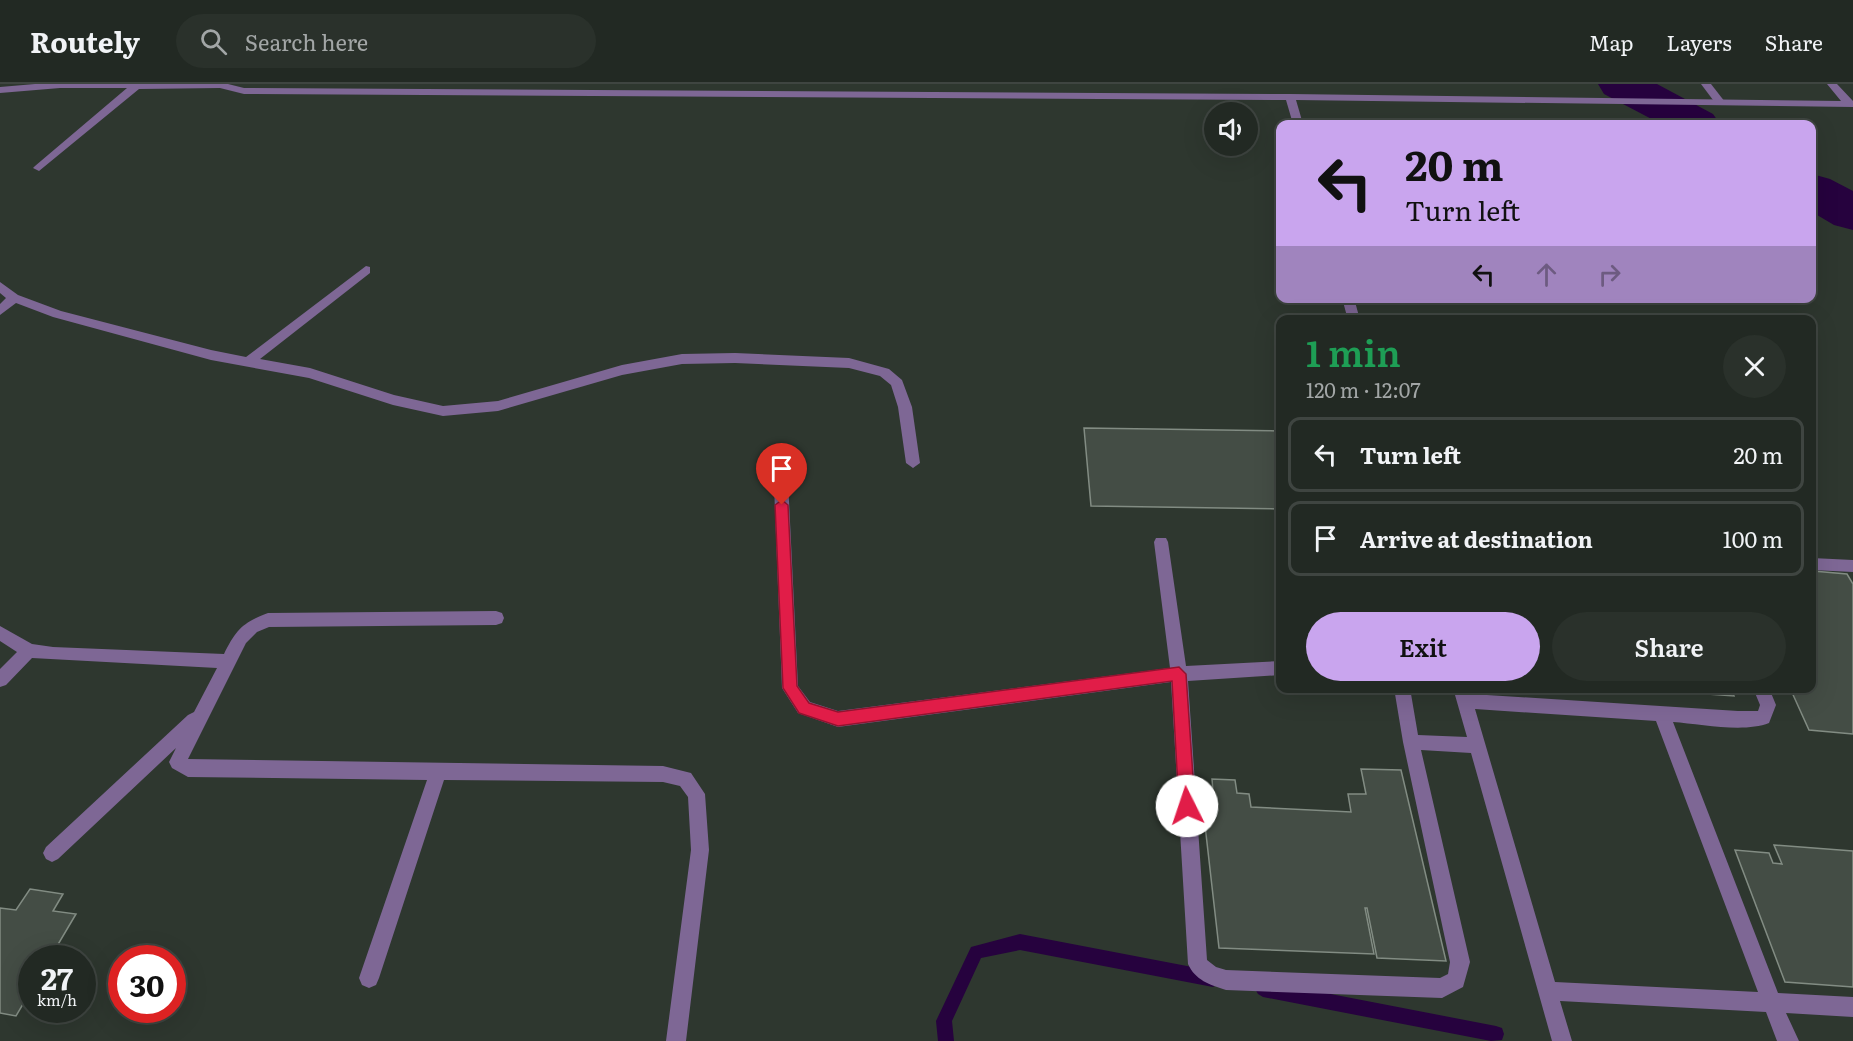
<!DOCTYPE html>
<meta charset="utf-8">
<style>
body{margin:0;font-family:Literata,serif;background:#2a312b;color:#f1f3f6;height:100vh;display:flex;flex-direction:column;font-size:22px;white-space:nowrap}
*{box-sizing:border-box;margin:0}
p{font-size:20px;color:#a2a6a6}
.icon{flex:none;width:33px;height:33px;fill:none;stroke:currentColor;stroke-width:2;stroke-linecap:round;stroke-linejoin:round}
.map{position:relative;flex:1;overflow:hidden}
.sheet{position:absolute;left:1276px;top:231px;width:540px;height:378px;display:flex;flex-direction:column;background:#222923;border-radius:12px;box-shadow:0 6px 24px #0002,0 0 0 2px #3f4541}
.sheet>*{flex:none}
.hud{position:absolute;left:1276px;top:36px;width:540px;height:183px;border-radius:12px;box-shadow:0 6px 24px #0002,0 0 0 2px #3f4541;background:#c9a5ee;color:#111;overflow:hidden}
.fabs{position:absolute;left:1204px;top:18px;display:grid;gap:12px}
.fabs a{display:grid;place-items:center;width:54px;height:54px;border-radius:50%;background:#222923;box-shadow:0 6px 24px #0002,0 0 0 2px #3f4541;font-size:30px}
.speed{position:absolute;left:18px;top:861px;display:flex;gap:12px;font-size:30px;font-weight:700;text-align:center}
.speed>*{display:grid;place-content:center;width:78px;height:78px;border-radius:50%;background:#222923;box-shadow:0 6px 24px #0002,0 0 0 2px #3f4541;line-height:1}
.speed small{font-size:15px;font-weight:400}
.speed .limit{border:9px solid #d22;background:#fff;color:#111}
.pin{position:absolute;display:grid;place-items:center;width:51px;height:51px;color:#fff;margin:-62px -26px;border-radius:50% 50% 50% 0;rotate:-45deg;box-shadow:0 0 6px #0007}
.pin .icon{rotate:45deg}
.me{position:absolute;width:66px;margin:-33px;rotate:356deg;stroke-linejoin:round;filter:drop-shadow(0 0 4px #0008)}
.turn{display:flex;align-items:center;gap:21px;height:126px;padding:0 30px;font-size:27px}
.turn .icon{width:78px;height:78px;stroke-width:2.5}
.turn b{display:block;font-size:42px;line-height:51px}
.lanes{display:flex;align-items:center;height:57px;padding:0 30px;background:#0003;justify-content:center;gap:30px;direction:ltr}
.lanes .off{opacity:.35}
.round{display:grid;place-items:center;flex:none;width:63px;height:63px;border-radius:32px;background:#2a312b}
.head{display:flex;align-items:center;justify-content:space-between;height:102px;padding:0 30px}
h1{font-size:36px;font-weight:600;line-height:45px;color:#1e9e55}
.cta{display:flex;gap:12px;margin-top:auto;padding:12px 30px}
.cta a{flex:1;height:69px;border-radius:36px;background:#c9a5ee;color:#111;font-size:24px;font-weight:600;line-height:69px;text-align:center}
.cta a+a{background:#2a312b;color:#f1f3f6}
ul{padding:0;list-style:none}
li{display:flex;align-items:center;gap:18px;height:75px;margin:0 12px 9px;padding:0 18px;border:3px solid #3f4541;border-radius:12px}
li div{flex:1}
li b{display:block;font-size:22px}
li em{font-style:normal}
header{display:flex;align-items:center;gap:36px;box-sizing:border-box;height:84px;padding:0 30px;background:#222923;border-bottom:2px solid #3f4541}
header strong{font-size:28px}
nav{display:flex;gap:33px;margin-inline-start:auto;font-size:21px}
.search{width:420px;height:54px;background:#2a312b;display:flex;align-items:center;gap:15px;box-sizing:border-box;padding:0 21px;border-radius:33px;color:#a2a6a6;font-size:22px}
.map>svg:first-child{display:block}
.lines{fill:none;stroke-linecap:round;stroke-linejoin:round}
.stream{fill:#26023e;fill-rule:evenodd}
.river{fill:#26023e;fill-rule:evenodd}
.building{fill:#444d45;stroke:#828c83;stroke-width:1.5}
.lane{fill:#7e6795;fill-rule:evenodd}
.street{fill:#7e6795;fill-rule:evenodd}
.route{fill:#e11d48;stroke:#92132f;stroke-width:1.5}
</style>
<header>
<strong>Routely</strong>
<div class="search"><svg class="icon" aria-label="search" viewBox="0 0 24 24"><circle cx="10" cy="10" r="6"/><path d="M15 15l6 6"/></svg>Search here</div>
<nav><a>Map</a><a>Layers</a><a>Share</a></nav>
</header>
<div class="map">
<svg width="1853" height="957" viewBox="0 0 1853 957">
<rect width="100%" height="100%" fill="#2e372f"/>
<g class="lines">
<path class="stream" d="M1020,850L1213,887L1218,890L1221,895L1218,900L1213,903L1020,866L981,874L952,937L954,957H938L936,937L971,863Z
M1263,897L1496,942L1502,944L1504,950L1502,956L1491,957L1263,913L1258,910L1255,905L1258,900Z"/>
<path class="river" d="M1598,0H1657L1713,30L1720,40H1661L1604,10Z
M1812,90L1830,95L1853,107V146L1834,141L1812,128Z"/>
</g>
<path class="building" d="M1084,344L1281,347V425L1091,422Z
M1812,485L1813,487L1847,490L1853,500V650L1809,646L1790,604H1812Z
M1623,604H1731L1734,612Z
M1361,685L1401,686L1446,877L1377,874L1367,824H1365L1374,870L1219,864L1201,706L1213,707L1212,695L1235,696L1237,709L1249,710L1251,723L1351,728L1348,710H1366Z
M1774,761L1853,767V903L1785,898L1735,766L1769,769L1773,779L1782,780Z
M30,805L63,810L53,827L76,830L50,874H32V905L16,932L0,929V824L16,826Z"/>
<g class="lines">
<path class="lane" d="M1701,0H1711L1725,18L1724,20H1716Z"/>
<path class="street" d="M35,0H228L244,4L1290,10L1841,17L1827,0H1837L1853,17V23L1296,16L1303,40H1293L1286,16L244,10L220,4L139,5L39,87L33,84L35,82L127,4H60L0,9V3Z
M366,182L370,183V189L260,275L310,284L394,311L443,322L498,317L622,281L682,270L735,269L849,274L889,285L902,296L912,323L920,379L913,384L906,379L898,323L891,301L880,292L849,284L735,279L682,280L622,291L498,327L443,332L393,321L309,294L211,276L53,233L16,219L0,231V220L6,214L0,209V198L18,211L61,227L211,266L246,273Z
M1342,214H1354L1360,236H1348Z
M780,371L787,376L798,602L810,618L838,627L1170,584L1154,458L1156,454H1166L1168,458L1186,582L1281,577V591L1188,597L1207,876L1216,883L1226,886L1440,894L1448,890L1450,878L1403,658L1394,604H1410L1418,651L1467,653L1453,604H1469L1471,610L1738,627H1758L1760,621L1753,604H1769L1776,621L1769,639C1744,649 1700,640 1673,638L1778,909L1853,913V933L1786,929L1799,957H1777L1766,928L1560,917L1572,957H1552L1471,669L1421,666L1470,878L1463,903L1442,914L1226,906C1210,901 1195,896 1188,880L1171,598L838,643L798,629L782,604L773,376ZM1475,625L1656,637L1758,908L1555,898Z
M1812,474L1853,476V488L1812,486Z
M496,527L502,529L504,534L502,539L496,541L269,543L257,548L246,559L188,675L663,682L691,689L705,710L709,766L686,957H666L691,766L688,713L680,702L663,698L444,696L379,894L376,901L369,904L362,901L359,894L427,696L188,693L172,684L169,678L176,664L58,775L52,778L46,775L43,769L46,763L188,631L194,628L217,584L32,574L6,601L0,603V585L17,568L0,557V542L32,560L53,563L224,570C236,546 242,539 268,529Z"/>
</g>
<path class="route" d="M782,416L788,421L797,602L809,619L838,628L1179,583L1186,590L1195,722L1193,727L1187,730L1182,727L1179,722L1172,597L838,642L799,629L783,604L775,421Z"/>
</svg>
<div class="fabs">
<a><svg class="icon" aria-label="sound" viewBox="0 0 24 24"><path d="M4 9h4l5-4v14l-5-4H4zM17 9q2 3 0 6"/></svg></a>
</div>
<div class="speed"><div>27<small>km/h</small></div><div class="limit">30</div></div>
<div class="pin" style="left:782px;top:421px;background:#d93025"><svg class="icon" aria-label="arrive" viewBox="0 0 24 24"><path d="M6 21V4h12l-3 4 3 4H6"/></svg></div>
<svg class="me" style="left:1187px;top:722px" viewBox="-20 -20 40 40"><circle r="19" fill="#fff"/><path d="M0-13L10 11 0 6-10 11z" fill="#e11d48"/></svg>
<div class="hud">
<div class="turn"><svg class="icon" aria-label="left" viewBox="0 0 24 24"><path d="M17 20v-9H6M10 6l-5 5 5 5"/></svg><div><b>20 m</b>Turn left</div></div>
<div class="lanes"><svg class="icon" aria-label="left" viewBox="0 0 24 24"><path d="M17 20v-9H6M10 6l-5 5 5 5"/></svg><svg class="icon off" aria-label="ahead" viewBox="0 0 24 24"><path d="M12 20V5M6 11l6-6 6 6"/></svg><svg class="icon off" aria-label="right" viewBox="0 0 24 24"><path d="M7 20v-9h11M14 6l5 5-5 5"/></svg></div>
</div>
<section class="sheet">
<div class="head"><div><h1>1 min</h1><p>120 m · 12:07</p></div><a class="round"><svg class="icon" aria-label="close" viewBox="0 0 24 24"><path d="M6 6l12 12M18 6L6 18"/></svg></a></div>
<ul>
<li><svg class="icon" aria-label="left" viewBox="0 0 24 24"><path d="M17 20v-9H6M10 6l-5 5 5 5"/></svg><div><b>Turn left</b></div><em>20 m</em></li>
<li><svg class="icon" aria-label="arrive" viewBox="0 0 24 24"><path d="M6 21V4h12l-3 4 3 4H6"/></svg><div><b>Arrive at destination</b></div><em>100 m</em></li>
</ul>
<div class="cta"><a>Exit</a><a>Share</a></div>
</section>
</div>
